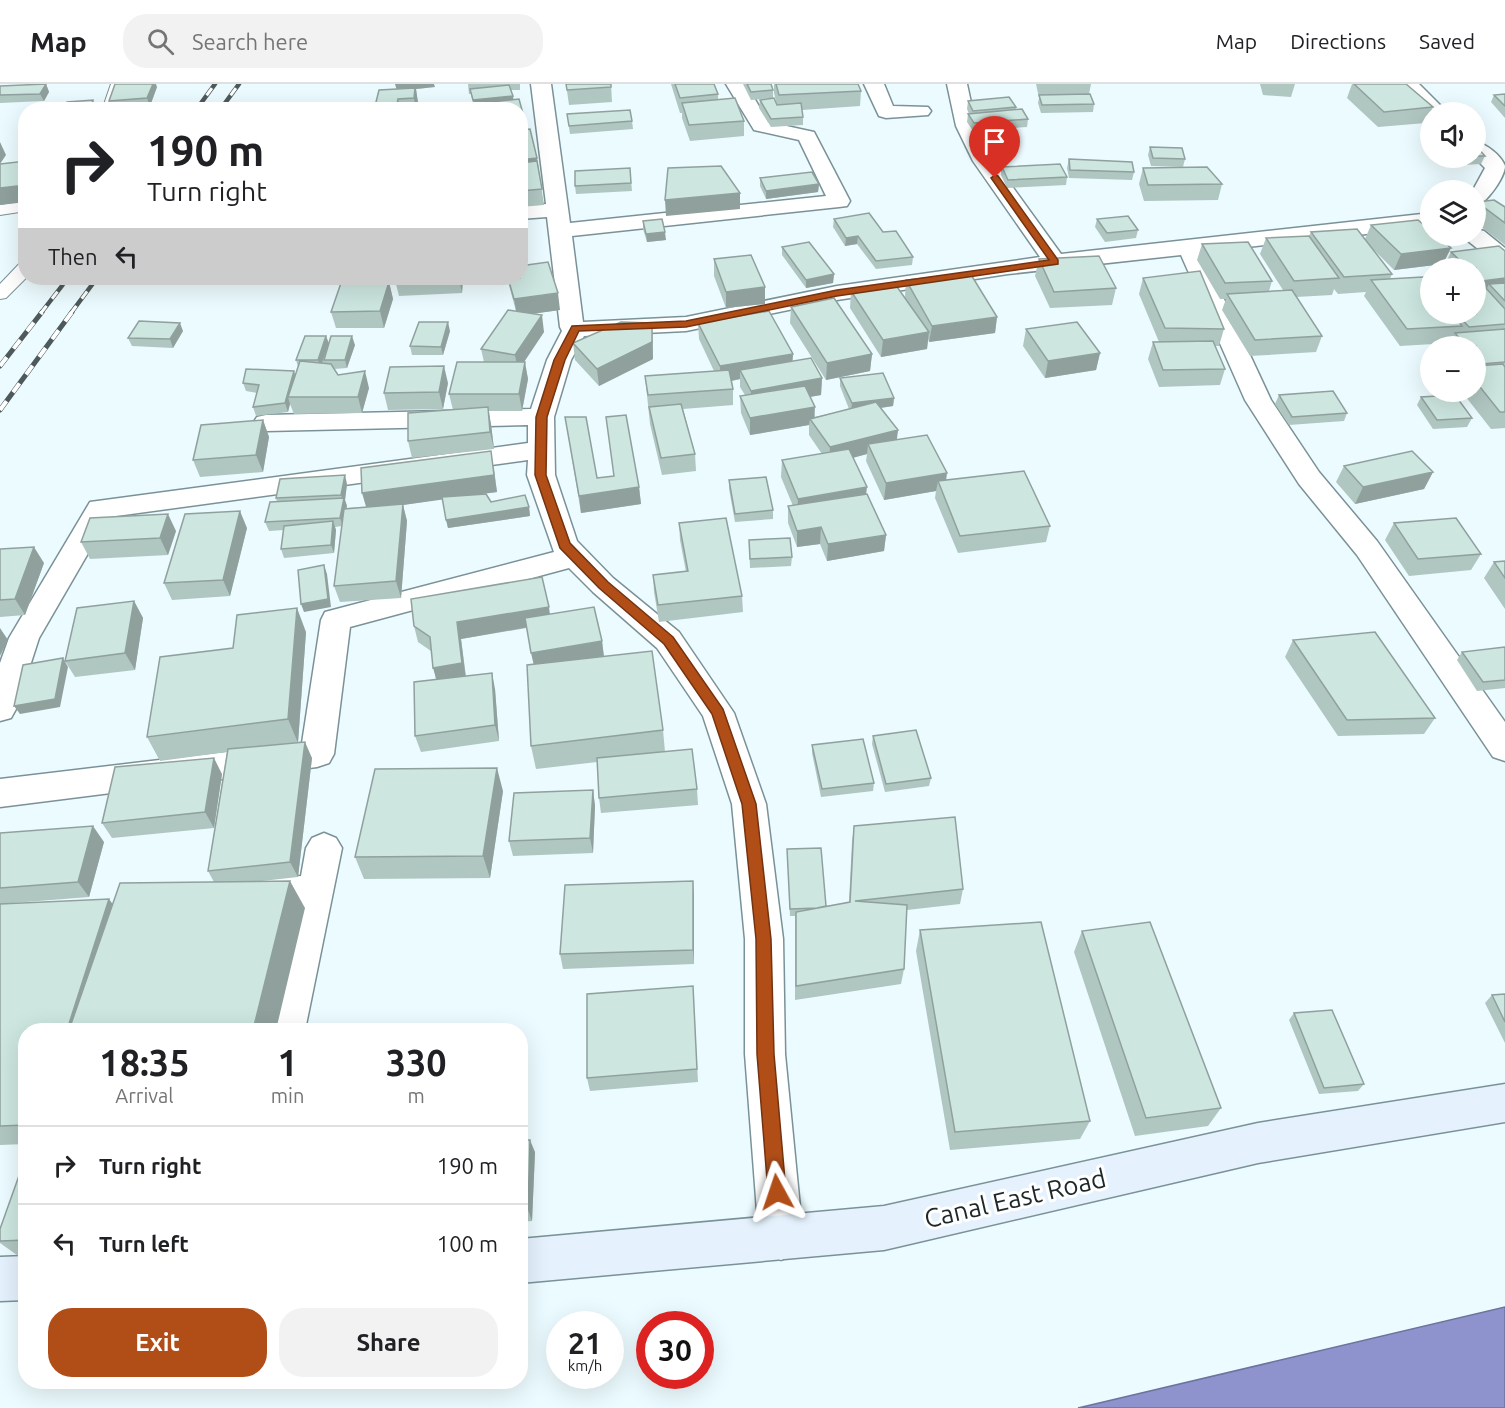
<!DOCTYPE html>
<meta charset="utf-8">
<style>
body{margin:0;font-family:Ubuntu,sans-serif;background:#f2f2f2;color:#202124;height:100vh;display:flex;flex-direction:column;font-size:22px;white-space:nowrap}
*{box-sizing:border-box;margin:0}
p{font-size:20px;color:#757577}
.icon{flex:none;width:33px;height:33px;fill:none;stroke:currentColor;stroke-width:2;stroke-linecap:round;stroke-linejoin:round}
.map{position:relative;flex:1;overflow:hidden}
.panel{position:absolute;left:18px;top:939px;width:510px;height:366px;display:flex;flex-direction:column;background:#fff;border-radius:24px;box-shadow:0 6px 24px #0002}
.panel>*{flex:none}
.top-card{position:absolute;left:18px;top:18px;width:510px;height:183px;border-radius:24px;box-shadow:0 6px 24px #0002;background:#fff;color:#202124;overflow:hidden}
.controls{position:absolute;left:1420px;top:18px;display:grid;gap:12px}
.controls a{display:grid;place-items:center;width:66px;height:66px;border-radius:50%;background:#fff;box-shadow:0 6px 24px #0002;font-size:30px}
.speed{position:absolute;left:546px;top:1227px;display:flex;gap:12px;font-size:30px;font-weight:700;text-align:center}
.speed>*{display:grid;place-content:center;width:78px;height:78px;border-radius:50%;background:#fff;box-shadow:0 6px 24px #0002;line-height:1}
.speed small{font-size:15px;font-weight:400}
.speed .limit{border:9px solid #d22;background:#fff;color:#111}
.pin{position:absolute;display:grid;place-items:center;width:51px;height:51px;color:#fff;margin:-62px -26px;border-radius:50% 50% 50% 0;rotate:-45deg;box-shadow:0 0 6px #0007}
.pin .icon{rotate:45deg}
.me{position:absolute;width:66px;margin:-33px;rotate:355deg;stroke-linejoin:round;filter:drop-shadow(0 0 4px #0008)}
.turn{display:flex;align-items:center;gap:21px;height:126px;padding:0 30px;font-size:27px}
.turn .icon{width:78px;height:78px;stroke-width:2.5}
.turn b{display:block;font-size:42px;line-height:51px}
.then{display:flex;align-items:center;height:57px;padding:0 30px;background:#0003;gap:12px;font-size:22px}
.eta{display:flex;justify-content:space-evenly;align-items:center;height:102px;text-align:center}
.eta b{font-size:36px;font-weight:700;line-height:42px}
.button{display:flex;gap:12px;margin-top:auto;padding:12px 30px}
.button a{flex:1;height:69px;border-radius:24px;background:#b14e18;color:#fff;font-size:24px;font-weight:700;line-height:69px;text-align:center}
.button a+a{background:#f2f2f2;color:#202124}
ul{padding:0;list-style:none}
li{display:flex;align-items:center;gap:18px;height:78px;padding:0 30px;border-top:2px solid #e0e0e0}
li div{flex:1}
li b{display:block;font-size:22px}
li em{font-style:normal}
header{display:flex;align-items:center;gap:36px;box-sizing:border-box;height:84px;padding:0 30px;background:#fff;border-bottom:2px solid #e0e0e0}
header strong{font-size:28px}
nav{display:flex;gap:33px;margin-inline-start:auto;font-size:21px}
.search{width:420px;height:54px;background:#f2f2f2;display:flex;align-items:center;gap:15px;box-sizing:border-box;padding:0 21px;border-radius:24px;color:#757577;font-size:22px}
.map>svg:first-child{display:block}
.water{fill:#8f93cd;stroke:#6d739c;stroke-width:1.5}
.lines{fill:none;stroke-linecap:round;stroke-linejoin:round}
.lane-casing{stroke:#7a9297;stroke-width:2}
.street-casing{stroke:#7a9297;stroke-width:3}
.secondary-casing{stroke:#7a9297;stroke-width:3}
.lane{fill:#fff;fill-rule:evenodd}
.street{fill:#fff;fill-rule:evenodd}
.secondary{fill:#e5f2fd;fill-rule:evenodd}
.rail-far1-casing{stroke:#4e595b;stroke-width:4.5}
.rail-casing{stroke:#4e595b;stroke-width:5}
.rail-far1{stroke:#fff;stroke-width:3;stroke-dasharray:9;stroke-linecap:butt}
.rail{stroke:#fff;stroke-width:4;stroke-dasharray:11;stroke-linecap:butt}
.wall{fill:#b0c6c1}
.shaded-wall{fill:#90a19d}
.building{fill:#cde6e0;stroke:#90a19d;stroke-width:1.5}
.route{fill:#b14e18;stroke:#733310;stroke-width:1.5}
.labels{text-anchor:middle;dominant-baseline:central;stroke-width:6;stroke-linejoin:round;paint-order:stroke}
.near-street-label{font-size:26px;fill:#1e282a;stroke:#fff}
</style>
<header>
<strong>Map</strong>
<div class="search"><svg class="icon" aria-label="search" viewBox="0 0 24 24"><circle cx="10" cy="10" r="6"/><path d="M15 15l6 6"/></svg>Search here</div>
<nav><a>Map</a><a>Directions</a><a>Saved</a></nav>
</header>
<div class="map">
<svg width="1505" height="1324" viewBox="0 0 1505 1324">
<rect width="100%" height="100%" fill="#ecfbff"/>
<path class="water" d="M1505,1223V1324H1078Z"/>
<g class="lines">
<defs>
<path id="lane" d="M111,0H125L117,26H102Z
M26,117V127L0,131V121Z
M26,178V194L6,214L0,215V200L20,179Z"/>
<path id="street" d="M531,0H551L570,139L826,112L799,56L754,46L726,0H746L768,38L814,48L850,117L847,122L839,123L572,152L583,238L686,233L837,202L1040,173L973,77L956,42L947,0H967L976,42L993,76L1061,170L1431,129V143L1202,168L1271,316L1319,388L1377,457L1505,638V677L1493,673L1357,471L1299,400L1245,316L1181,171L1008,190L837,216L686,247L584,252L571,276L554,333L555,391L577,457L613,494L679,548L734,629L766,720L783,855L785,970L803,1154L796,1169L781,1176L766,1169L759,1154L745,970V855L732,720L703,632L657,564L593,508L569,484L350,543L334,670L329,679L317,683L0,723V695L302,659L321,536L325,528L554,468L527,391L528,376L109,433L39,554L16,625L11,634L0,637V579L9,554L90,418L528,359V341L266,347L257,345L253,339L257,333L266,331L531,325L547,276L562,247L560,243L547,133L520,135V122L546,120Z
M864,0H884L893,22L928,23L931,27L928,31L886,34L879,32Z
M1398,0H1419L1447,28H1431L1430,32Z
M1476,58C1486,60 1501,71 1505,82C1505,93 1486,120 1476,122V106H1473L1485,84L1475,74Z
M1476,145L1484,147L1505,164V182L1497,180L1468,157L1465,152H1476Z
M324,749L336,754L342,764L305,946H267L295,823L250,826L237,822L232,811L237,800L250,796L301,792L306,764L312,754Z"/>
<path id="secondary" d="M1505,1000V1038L1258,1079L884,1166L520,1199V1155L884,1122L1258,1039Z
M26,1172V1216L0,1217V1173Z"/>
</defs>
<use href="#lane" class="lane-casing"/>
<use href="#street" class="street-casing"/>
<use href="#secondary" class="secondary-casing"/>
<use href="#lane" class="lane"/>
<use href="#street" class="street"/>
<use href="#secondary" class="secondary"/>
<defs>
<path id="rail-far1" d="M196,26L215,0
M220,26L239,0
M41,229L68,194
M71,229L97,194"/>
<path id="rail" d="M0,282L42,228
M0,326L72,228"/>
</defs>
<use href="#rail-far1" class="rail-far1-casing"/>
<use href="#rail" class="rail-casing"/>
<use href="#rail-far1" class="rail-far1"/>
<use href="#rail" class="rail"/>
</g>
<path class="wall" d="M46,0L49,8L44,17L0,19V2Z
M468,0H520V6H511L513,15H519L527,45H530L537,74L544,121L520,123V26H483V23L474,24L471,10H469Z
M566,0H611L612,18L569,21Z
M671,0H714L718,10V16L744,37V52L690,57L682,34V29H680Z
M743,0H771L773,6V14L777,21L774,9V0H858L861,7L860,22L802,26L803,33V41L771,43L759,24L760,16L771,14L751,16Z
M1036,0H1091L1089,10L1094,20L1093,28L1041,29L1038,19L1039,14Z
M1260,0H1295L1291,13L1263,11Z
M1352,0H1406L1433,23L1426,39L1378,43L1347,14Z
M157,3L150,22L112,25L109,17Z
M435,3L416,5L418,19V26H374L379,6Z
M1505,10V34L1491,18L1494,11Z
M968,17L1016,23V26L1028,35L1027,43L973,47L967,38L968,30H969L967,25Z
M567,30L632,37L633,45L570,50Z
M1476,62L1485,72L1481,80L1444,82L1437,74H1476Z
M1150,63L1185,75L1183,83L1151,82L1148,71Z
M1069,75L1134,88L1132,96L1069,94L1067,84Z
M1002,83L1067,93L1066,101L1007,104L1001,91Z
M630,84L632,107L576,110L575,102Z
M1143,84L1222,100L1218,116L1144,117L1139,100Z
M760,94L819,100L818,108L766,115L760,102Z
M1477,118L1505,123V161L1476,139Z
M834,135L883,148L913,173L912,181L876,185L857,160L845,162L833,143Z
M1097,135L1138,146L1136,154L1105,158L1095,143Z
M643,137L666,156L647,158L643,145Z
M1371,141L1443,180L1394,186L1374,166L1392,190L1390,195L1431,230H1476V184H1443L1451,168L1505,167V344L1491,345L1462,308H1476V262H1448L1450,259L1400,262L1364,212L1366,208L1338,210L1334,205L1332,211L1296,213L1322,252L1316,268L1250,272L1222,226L1226,215H1220L1197,176L1202,160L1272,197L1269,207L1283,206L1260,170L1266,154L1309,152L1311,148L1365,155Z
M782,163L834,190L833,199L806,204L782,171Z
M714,175L765,203V220L726,224L714,192Z
M1039,175L1116,204L1112,221L1050,224L1035,192Z
M395,194H463L462,209L399,212L395,196Z
M507,194H520L560,226L531,230L544,248L524,278L528,295L522,327H488L491,340L494,365L412,374L408,357L453,326L449,310L484,278L481,265L516,227Z
M1143,194L1224,245L1219,262H1215L1225,285L1220,301L1159,303L1148,275L1153,258H1159L1139,210Z
M906,196L997,233L995,249L929,258L928,255L927,265L881,273L850,224L851,207L907,217L905,213Z
M385,198H389L393,215L384,244H336L331,228Z
M791,223L872,270L870,287L826,296L790,239Z
M698,239L793,270L792,277L822,294L821,311L810,313L815,333L849,325L840,302V294L894,314L893,322L881,324L898,346L896,356L946,396L1050,442L1046,458L958,469L935,414L936,407L884,416L866,377L867,370L853,374L866,410L886,451L884,467L827,477L820,460L797,463L788,439V422H793L781,393L782,376L822,370L809,351V341L750,351L741,329L740,312L745,311L740,303V295L732,297L733,305V321L683,325L695,370L696,387L662,391L650,340L645,292L714,287L699,255Z
M1026,245L1100,269L1096,286L1045,294L1023,262Z
M183,247L173,264L132,262L128,254Z
M450,247L443,271H412L410,262Z
M326,252L329,260L355,261L347,284L334,285L338,291L369,304L362,329L294,330L290,320L288,328L256,332L253,323L257,309L246,307L243,299L295,292L298,283L296,276Z
M653,256V275L599,302L575,276L573,259Z
M448,299L443,325L388,326L384,309Z
M1279,311L1347,329L1344,337L1289,341L1275,320Z
M1421,313L1472,334L1467,343L1433,345L1417,321Z
M565,333L597,394L614,392L606,333L639,403L641,420L581,429Z
M263,336L269,353L263,388L200,393L193,376Z
M1344,382L1433,388L1424,405L1355,420L1336,398Z
M494,384L497,408L471,411L491,418L529,423L530,432L448,444L442,415L403,421L407,437L401,514L340,518L334,502L342,442L335,443L336,446L334,469L284,474L281,465L284,446L269,447L265,438L277,418L276,414L347,400L345,416L347,422L346,424L366,423Z
M729,396L773,426V435L735,438L729,405Z
M679,439L742,512L743,528L659,538L654,508L653,491L686,488L680,456Z
M1394,439L1481,470L1471,486L1409,492L1385,456Z
M247,444L230,512L172,516L164,499Z
M176,447L168,471L90,475L81,458Z
M749,456L792,473L791,482L750,484Z
M0,465L44,479L25,531L0,533Z
M1505,477V525L1484,494L1494,478Z
M134,517L143,534L135,586L75,593L65,577Z
M550,530L602,557L604,572L663,646L665,668L697,705L698,721L601,729L599,714L597,678L536,685L531,662L534,580L527,544L461,555L466,592L495,605L499,657L421,668L415,652L436,596L431,567L418,558L414,542Z
M306,548L298,658L312,674L298,793L262,797L305,824L26,946V1060L0,1061V749L104,758L89,813L13,819L113,821L214,798L208,787L227,668L160,677L147,653L233,564Z
M1293,556L1435,634L1424,650L1338,652L1285,573Z
M1505,563V604L1477,607L1457,576L1462,568Z
M873,652L931,694L929,702L885,708L872,660Z
M812,661L874,699L873,707L821,713L812,669Z
M222,690L214,744L112,754L102,739Z
M593,706L595,722L593,769L513,772L509,757Z
M503,707L490,794L364,795L355,773Z
M854,742L963,805L960,820L907,826L904,885L901,900L795,916V832H790L787,765L826,822L849,818L852,757Z
M693,797L694,880L563,885L560,870Z
M920,846L1090,1037L1080,1055L950,1066L916,867Z
M1082,847L1221,1024L1208,1042L1135,1052L1074,868Z
M693,902L698,998L590,1007L587,994Z
M1505,910V959L1485,919L1492,911Z
M1294,929L1364,1000L1358,1007L1319,1010L1289,936Z
M520,1056L535,1068L532,1137L520,1138Z
M26,1072V1176H24L0,1159V1145Z"/>
<path class="shaded-wall" d="M46,0L49,8L44,17L40,10Z
M153,0H156L157,3L150,22L147,14Z
M395,0H434L435,3L416,5L418,19V26H416L414,14L397,7Z
M513,12L514,20L474,24L473,16Z
M398,15L400,26H396Z
M93,16L96,24V26H90Z
M520,41H526L528,56L520,57Z
M0,58L6,71L0,80Z
M537,74L539,90L520,92V76Z
M819,100L818,108L766,115V107Z
M26,101V118L0,121V104Z
M740,109V125L666,132L665,116Z
M665,148L666,156L647,158L646,150Z
M858,152L857,160L845,162L846,154Z
M1451,164L1443,180L1394,186L1401,170Z
M834,190L833,199L806,204V196Z
M382,194H386L382,209L380,201Z
M459,194H463L462,209Z
M1505,194V209L1489,200L1483,212L1476,209L1482,197Z
M389,198L393,215L384,244L380,227Z
M765,203V220L726,224V208Z
M558,209L560,226L517,232L514,215Z
M542,231L544,248L518,287L515,271Z
M997,233L995,249L929,258L932,242Z
M448,238L450,247L443,271L441,263Z
M180,239L183,247L173,264L170,255Z
M652,239L653,275L599,302L597,285Z
M929,248L927,265L881,273L883,256Z
M326,252L329,260L320,284L318,276Z
M352,252L355,261L347,284L345,276Z
M1100,269L1096,286L1045,294L1048,277Z
M793,270L792,286H740V295L720,299V282Z
M872,270L870,287L826,296L827,279Z
M525,278L528,295L522,327L519,310Z
M444,282L448,299L443,325L439,308Z
M294,287L297,296L288,313L290,320L288,328L285,319Z
M365,287L369,304L362,329L358,313Z
M822,294L821,311L751,323V307Z
M894,314L893,322L851,328L852,319Z
M488,323L491,340L494,365L490,348Z
M815,323L814,340L810,335L809,341L750,351V334Z
M263,336L269,353L263,388L256,371Z
M898,346L896,363L868,360L867,370L829,380L830,363Z
M491,367L497,408L403,421L407,437L401,514L396,497L367,426L362,409Z
M1433,388L1424,405L1355,420L1363,403Z
M947,389L945,406L938,397L936,407L884,416L886,399Z
M345,391L347,400L345,416L347,422L343,442L340,434L343,417L341,411Z
M639,403L641,420L581,429L579,412Z
M867,403L865,420L797,432L798,415Z
M529,423L530,432L448,444L446,436Z
M240,427L247,444L230,512L223,496Z
M168,430L176,447L168,471L160,454Z
M333,437L336,446L334,469L331,461Z
M821,443L820,460L797,463V447Z
M886,451L884,467L827,477L828,460Z
M34,463L44,479L25,531L15,515Z
M324,481L327,490L331,523L304,528L301,520Z
M134,517L143,534L135,586L125,569Z
M549,523L551,539L461,555L466,596L438,601L433,584L457,538Z
M297,524L306,548L298,659L288,635Z
M0,544L8,556L0,572Z
M602,557L604,574L535,586L531,569Z
M63,574L68,583L60,623L20,630L14,622Z
M492,589L495,605L499,657L495,641Z
M305,658L312,674L298,793L290,778Z
M214,674L222,690L214,744L205,728Z
M497,684L503,707L490,794L483,772Z
M593,706L595,722L593,769L590,754Z
M93,742L104,758L89,813L78,798Z
M290,797L305,824L276,946H253Z
M693,797L694,812V880L693,866Z
M109,815L125,837L91,946H67Z
M530,1056L535,1068L532,1137L528,1126Z"/>
<path class="building" d="M46,0L40,10L0,11V2Z
M115,0H153L147,14L109,17Z
M566,0H611V3L567,6Z
M675,0H714L718,10L680,14Z
M747,0H771L773,6L751,8Z
M776,0H858L861,7L779,11Z
M1354,0H1406L1433,23L1384,28Z
M509,1L513,12L473,16L470,5Z
M415,4L414,14L398,15L396,26H374L379,6Z
M1090,10L1094,20L1042,21L1039,11Z
M1505,10V22L1494,11Z
M1009,13L1016,23L973,27L968,17Z
M735,14L744,37L689,41L682,19Z
M774,14L777,21L801,19L803,33L771,35L760,16Z
M519,15L526,41H520V26H484L482,19Z
M93,16L90,26H64L67,18Z
M1022,25L1028,35L974,39L968,30Z
M630,26L632,37L569,42L567,30Z
M530,45L537,74L520,76V46Z
M1476,62L1485,72H1476Z
M1150,63L1182,64L1185,75L1153,74Z
M1069,75L1132,78L1134,88L1070,86Z
M26,77V101L0,104V80Z
M537,77L542,105L520,107V79Z
M1060,80L1067,93L1008,96L1002,83Z
M721,82L740,109L665,116L668,84Z
M1207,83L1222,100L1148,101L1143,84Z
M630,84L631,99L575,102V87Z
M812,88L819,100L766,107L760,94Z
M1494,116L1505,123V139L1477,118Z
M869,129L883,148L896,147L913,173L876,177L858,152L846,154L834,135Z
M1128,132L1138,146L1107,149L1097,135Z
M662,135L665,148L646,150L643,137Z
M1418,136L1431,147V152H1437L1451,164L1401,170L1371,141Z
M1357,145L1392,190L1344,193L1311,148Z
M1309,152L1339,194L1294,197L1266,154Z
M809,158L834,190L806,196L782,163Z
M1248,158L1272,197L1225,199L1202,160Z
M1499,162L1505,167V194L1482,197L1476,192V184H1468L1451,168Z
M751,171L765,203L726,208L714,175Z
M1099,172L1116,204L1054,208L1039,175Z
M548,178L558,209L514,215L508,194H520V182Z
M1200,187L1224,245L1165,244L1143,194Z
M970,189L997,233L932,242L906,196Z
M1423,193L1431,203V230H1452L1462,242L1407,245L1371,196Z
M353,194H382L380,198L352,199Z
M395,194H439L395,196Z
M389,198L380,227L331,228L341,199Z
M1505,199V217L1489,200Z
M895,200L929,248L883,256L851,207Z
M1484,202L1505,225V240L1469,243L1457,230H1476V203Z
M1292,206L1322,252L1255,256L1227,210Z
M834,214L872,270L827,279L791,223Z
M508,226L542,231L515,271L481,265Z
M769,227L793,270L720,282L698,239Z
M139,237L180,239L170,255L128,254Z
M419,238H448L441,263L410,262Z
M621,238L652,239V258L597,285L573,259Z
M1077,238L1100,269L1048,277L1026,245Z
M1505,245V278L1481,280L1476,275V262H1466L1455,249Z
M305,252H326L318,276H296Z
M331,252H352L345,276H324Z
M1213,257L1225,285L1163,286L1153,258Z
M811,274L822,294L751,307L740,286Z
M300,277L331,280L338,291L365,287L358,313H288Z
M457,278H525L519,310H449Z
M1503,280L1505,283V328H1500L1476,298V282Z
M444,282L439,308L384,309L390,283Z
M246,285L294,287L285,319L253,323L259,301L243,299Z
M729,286L733,305L648,311L645,292Z
M883,289L894,314L852,319L840,294Z
M805,302L815,323L750,334L740,312Z
M1333,307L1347,329L1292,333L1279,311Z
M1455,311L1472,334L1437,336L1421,313Z
M876,318L898,346L830,363L810,335Z
M681,320L695,370L661,374L649,323Z
M488,323L490,348L408,357V329Z
M626,331L639,403L579,412L565,333H586L597,394L614,392L606,333Z
M263,336L256,371L193,376L201,341Z
M927,351L947,389L886,399L868,360Z
M849,365L867,403L798,415L782,376Z
M491,367L494,391L362,409L361,384Z
M1412,367L1433,388L1363,403L1344,382Z
M1024,387L1050,442L960,452L938,397Z
M345,391L341,411L276,414L280,395Z
M766,393L773,426L735,430L729,396Z
M486,410L491,418L525,411L529,423L446,436L442,413Z
M867,410L886,451L828,460L821,443L797,447L788,422Z
M344,414L340,434L265,438L270,418Z
M403,420L396,497L334,502L344,425Z
M240,427L223,496L164,499L185,430Z
M168,430L160,454L81,458L90,434Z
M726,434L742,512L658,521L653,491L688,487L679,439Z
M1456,434L1481,470L1418,475L1394,439Z
M333,437L331,461L281,465L284,442Z
M790,454L792,473L750,475L749,456Z
M34,463L15,515L0,516V465Z
M1505,477V494L1494,478Z
M324,481L328,515L301,520L298,486Z
M542,493L549,523L457,538L462,579L433,584L430,553L414,542L411,515Z
M134,517L125,569L65,577L77,524Z
M594,523L602,557L531,569L525,534Z
M297,524L288,635L147,653L160,573L233,564L237,531Z
M1375,548L1435,634L1347,636L1293,556Z
M1505,563V596L1483,598L1462,568Z
M652,567L663,646L531,662L527,581Z
M63,574L55,615L14,622L23,581Z
M492,589L495,641L415,652L414,598Z
M916,646L931,694L886,700L873,652Z
M863,655L874,699L822,705L812,661Z
M305,658L290,778L208,787L228,665Z
M692,665L697,705L599,714L597,674Z
M214,674L205,728L102,739L115,683Z
M497,684L483,772L355,773L375,685Z
M593,706L590,754L509,757L514,709Z
M955,733L963,805L855,817L907,821L904,885L796,902V828L850,818L854,742Z
M93,742L78,798L0,804V749Z
M821,764L826,822L817,824L790,825L787,765Z
M290,797L253,946H69L120,799Z
M693,797V866L560,870L565,801Z
M109,815L67,946H26V1041L0,1042V820Z
M1041,838L1090,1037L955,1048L920,846Z
M1150,838L1221,1024L1146,1034L1082,847Z
M693,902L697,985L587,994V910Z
M1505,910V938L1492,911Z
M1332,926L1364,1000L1324,1004L1294,929Z
M520,1056H530L528,1126L520,1127Z
M26,1072V1156L0,1157V1145Z"/>
<path class="route" d="M995,91L998,92L1058,176V180L837,212L686,243L579,247L565,276L547,333L546,391L570,459L608,498L673,553L723,625L756,720L771,855L774,970L786,1108L783,1114L777,1117L771,1114L768,1108L757,970L756,855L742,720L712,630L664,560L599,504L560,464L535,391L536,333L554,276L572,242L686,237L837,206L1049,176L991,94Z"/>
<g class="labels">
<g class="near-street-label">
<text transform="translate(1015 1114) rotate(-13)">Canal East Road</text>
</g>
</g>
</svg>
<div class="controls">
<a><svg class="icon" aria-label="sound" viewBox="0 0 24 24"><path d="M4 9h4l5-4v14l-5-4H4zM17 9q2 3 0 6"/></svg></a>
<a><svg class="icon" aria-label="layers" viewBox="0 0 24 24"><path d="M12 4l9 5-9 5-9-5zM3 14l9 5 9-5"/></svg></a>
<a>+</a>
<a>−</a>
</div>
<div class="speed"><div>21<small>km/h</small></div><div class="limit">30</div></div>
<div class="pin" style="left:995px;top:94px;background:#d93025"><svg class="icon" aria-label="arrive" viewBox="0 0 24 24"><path d="M6 21V4h12l-3 4 3 4H6"/></svg></div>
<svg class="me" style="left:777px;top:1108px" viewBox="-20 -20 40 40"><path d="M0-17L14 15 0 8-14 15z" fill="#b14e18" stroke="#fff" stroke-width="4"/></svg>
<div class="top-card">
<div class="turn"><svg class="icon" aria-label="right" viewBox="0 0 24 24"><path d="M7 20v-9h11M14 6l5 5-5 5"/></svg><div><b>190 m</b>Turn right</div></div>
<div class="then">Then<svg class="icon" aria-label="left" viewBox="0 0 24 24"><path d="M17 20v-9H6M10 6l-5 5 5 5"/></svg></div>
</div>
<section class="panel">
<div class="eta">
<div><b>18:35</b><p>Arrival</p></div>
<div><b>1</b><p>min</p></div>
<div><b>330</b><p>m</p></div>
</div>
<ul>
<li><svg class="icon" aria-label="right" viewBox="0 0 24 24"><path d="M7 20v-9h11M14 6l5 5-5 5"/></svg><div><b>Turn right</b></div><em>190 m</em></li>
<li><svg class="icon" aria-label="left" viewBox="0 0 24 24"><path d="M17 20v-9H6M10 6l-5 5 5 5"/></svg><div><b>Turn left</b></div><em>100 m</em></li>
</ul>
<div class="button"><a>Exit</a><a>Share</a></div>
</section>
</div>
